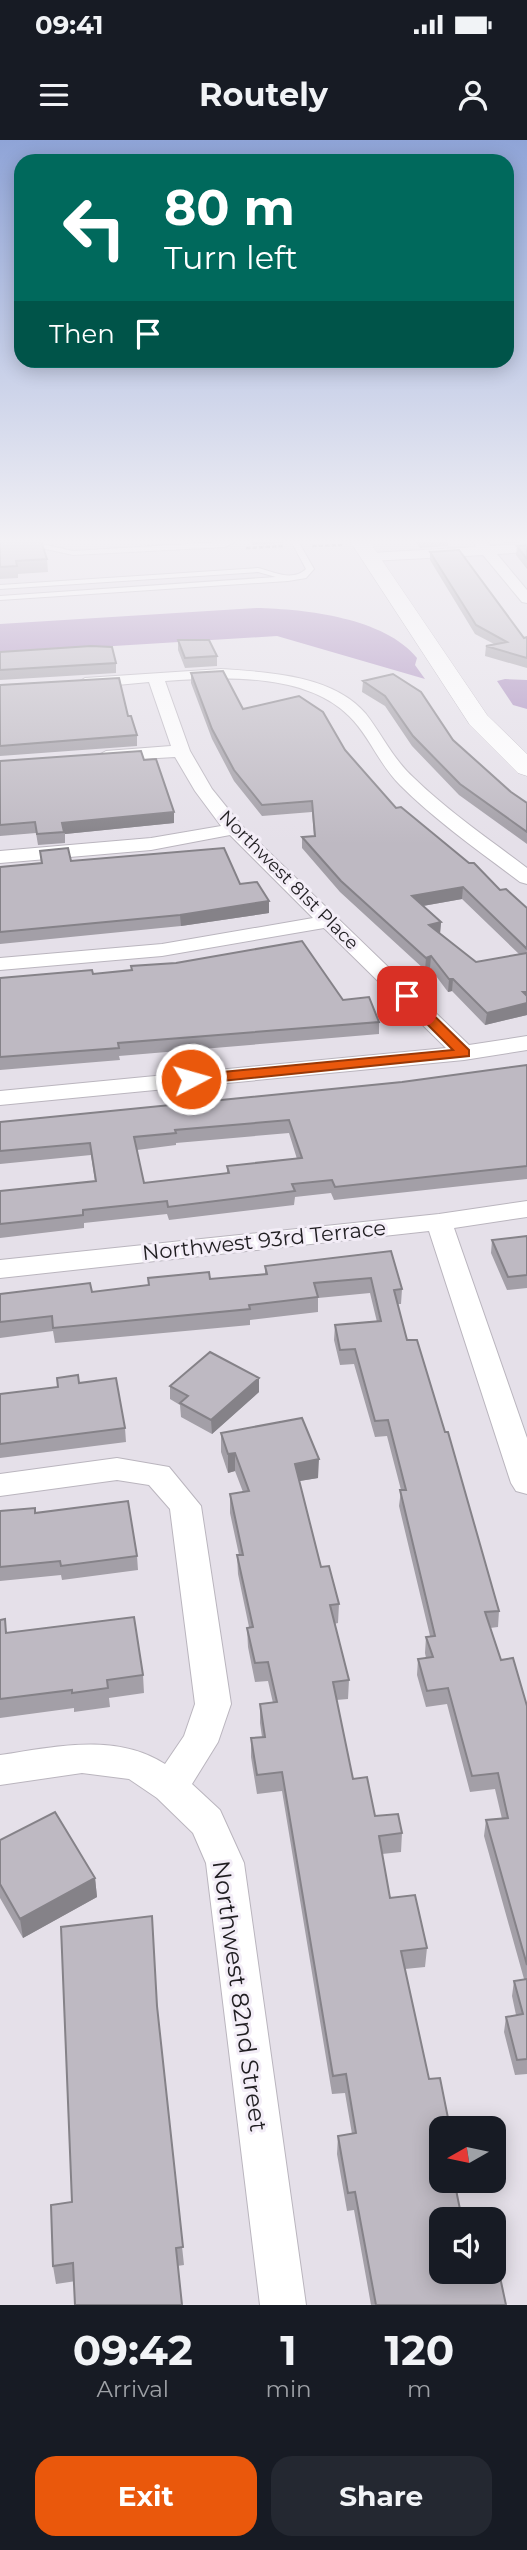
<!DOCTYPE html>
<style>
body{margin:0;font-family:Montserrat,sans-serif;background:#242831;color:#f1f3f6;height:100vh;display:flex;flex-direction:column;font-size:26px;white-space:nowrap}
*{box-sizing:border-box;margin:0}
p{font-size:23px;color:#9ea1a6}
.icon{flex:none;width:38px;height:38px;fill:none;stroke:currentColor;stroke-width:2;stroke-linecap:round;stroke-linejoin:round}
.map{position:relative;height:2165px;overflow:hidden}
.sheet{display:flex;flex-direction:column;background:#171b24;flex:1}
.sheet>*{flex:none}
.guide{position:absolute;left:14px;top:14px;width:500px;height:214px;border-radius:21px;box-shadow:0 4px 18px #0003;background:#00695c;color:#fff;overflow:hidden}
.needle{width:46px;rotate:261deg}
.buttons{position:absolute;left:429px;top:1976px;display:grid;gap:14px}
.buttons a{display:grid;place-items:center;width:77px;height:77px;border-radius:14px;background:#171b24;box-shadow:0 4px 18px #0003;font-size:35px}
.pin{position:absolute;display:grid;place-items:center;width:60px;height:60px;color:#fff;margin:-30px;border-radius:14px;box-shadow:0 4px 10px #0006}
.me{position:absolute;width:77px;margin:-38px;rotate:84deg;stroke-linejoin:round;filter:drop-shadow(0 0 5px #0008)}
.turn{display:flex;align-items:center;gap:24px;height:147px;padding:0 35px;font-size:32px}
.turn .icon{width:91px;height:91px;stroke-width:2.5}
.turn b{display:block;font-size:49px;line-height:60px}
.then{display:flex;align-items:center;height:66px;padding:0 35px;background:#0003;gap:14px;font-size:26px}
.eta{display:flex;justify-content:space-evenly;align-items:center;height:119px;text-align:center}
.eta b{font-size:42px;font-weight:700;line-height:49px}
.cta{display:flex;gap:14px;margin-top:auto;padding:14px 35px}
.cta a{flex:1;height:80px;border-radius:21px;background:#ea580c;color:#fff;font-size:28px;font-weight:700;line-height:80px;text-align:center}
.cta a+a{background:#242831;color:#f1f3f6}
.status{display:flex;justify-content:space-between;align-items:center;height:49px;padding:0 35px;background:#171b24;direction:ltr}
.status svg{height:19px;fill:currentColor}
header{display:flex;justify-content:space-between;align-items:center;height:91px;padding:0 35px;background:#171b24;font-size:32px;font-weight:700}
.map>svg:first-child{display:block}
.water{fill:#a98cbd}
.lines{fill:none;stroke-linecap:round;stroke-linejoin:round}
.lane-casing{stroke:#bab5be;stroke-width:2}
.street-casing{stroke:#bab5be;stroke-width:2}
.secondary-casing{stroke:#bab5be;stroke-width:1}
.path{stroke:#807d83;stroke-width:2.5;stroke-dasharray:4.5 2;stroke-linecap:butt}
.lane{fill:#fff;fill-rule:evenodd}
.street{fill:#fff;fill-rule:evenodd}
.secondary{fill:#fff;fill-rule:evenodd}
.wall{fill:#a39fa7;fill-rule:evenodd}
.shaded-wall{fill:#858288}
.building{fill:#beb9c2;stroke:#858288;stroke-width:2;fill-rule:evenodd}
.route{fill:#ea580c;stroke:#983908;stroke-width:2}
.labels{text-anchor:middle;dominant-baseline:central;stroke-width:6;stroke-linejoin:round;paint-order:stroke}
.far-street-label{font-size:18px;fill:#201e21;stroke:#f3edf7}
.street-label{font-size:21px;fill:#201e21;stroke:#f3edf7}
.near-street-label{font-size:24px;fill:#201e21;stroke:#f3edf7}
</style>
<div class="status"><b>09:41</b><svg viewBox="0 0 49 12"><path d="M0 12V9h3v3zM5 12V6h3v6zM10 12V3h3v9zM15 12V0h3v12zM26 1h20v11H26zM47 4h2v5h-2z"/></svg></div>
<header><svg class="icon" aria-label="menu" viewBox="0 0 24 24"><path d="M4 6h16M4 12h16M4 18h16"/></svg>Routely<svg class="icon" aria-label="person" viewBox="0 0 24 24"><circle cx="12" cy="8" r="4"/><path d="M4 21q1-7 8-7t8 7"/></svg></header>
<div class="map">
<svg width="527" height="2165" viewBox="0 0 527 2165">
<rect width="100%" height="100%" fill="#e5e0e9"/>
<path class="water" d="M256,468C306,469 385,478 417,518L415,525L425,539L277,496L0,513V484Z
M505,539L527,540V569L513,565L497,541Z"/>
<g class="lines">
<defs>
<path id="lane" d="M28,401L73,411L237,401L225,407L73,415L28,405L0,406V402Z
M291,401H298L314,429L306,438L288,441L0,460V456L276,437L258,432L0,449V445L258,428C275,432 292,442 306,429Z"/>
<path id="street" d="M472,401H486L490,406L527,404V412L497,414L527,450V463L522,462L483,415L371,421L364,417L371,413L476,407Z
M221,529C267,532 334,535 366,574C383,596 393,619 414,638C449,672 489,699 527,728V744L520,742C479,711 436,681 400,645C378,623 369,595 349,576C305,532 222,537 165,541L190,611L212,649L241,685L469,905L527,896V910L464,920L0,965V951L446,908L324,788L162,816L0,830V818L162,804L313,778L230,695L151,710L0,723V711L151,698L221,686L195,651L175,617L106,621L97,616L106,611L171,606L149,542L85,548L77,543L85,538Z
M527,1061V1077L454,1088L527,1298V1354L516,1351L511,1343L429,1091L0,1138V1120L439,1074Z
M117,1318L169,1327L201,1366L231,1564L218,1602L192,1644L220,1670L244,1723L306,2165H260L206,1723L193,1693L157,1658L129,1639L82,1633L0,1645V1615C55,1607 115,1592 165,1624L184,1596L195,1564L170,1369L149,1345L117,1340L0,1356V1334Z"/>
<path id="secondary" d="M350,401H369L487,575L527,614V636L518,633L470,585Z"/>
</defs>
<use href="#lane" class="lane-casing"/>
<use href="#street" class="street-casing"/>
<use href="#secondary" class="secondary-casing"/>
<path class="path" d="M312,406L342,405
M246,408L283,406"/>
<use href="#lane" class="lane"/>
<use href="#street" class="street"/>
<use href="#secondary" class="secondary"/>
</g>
<path class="wall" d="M0,401L47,419L48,432L18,434V438L0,439Z
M250,401H283V403L253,405Z
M414,401H448V406L420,408Z
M504,401H527V402L505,403Z
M527,405V429L516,415L517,406Z
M430,412L524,498L527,497V528L485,516L486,506L494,504L475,494L430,420Z
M178,500L217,516V526L185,528L178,510Z
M0,512L116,523V533L0,540Z
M191,533L243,569L345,610L396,668L500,750L527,768V875L485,885L452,851L448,852L430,828L425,830L340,752L302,708V697L314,696L312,672L262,676L234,641L212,599L191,543ZM462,759L519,814L476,822L440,793L441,782L423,766Z
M363,541L453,600L511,652L527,663V704L459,655L412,606L385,566L362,552Z
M0,545L128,576L137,595V606L0,616Z
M144,620L174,672V683L65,694V703L38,705L36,693L0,696V621Z
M40,711L71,721L240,744L269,773L181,786L0,804V727L41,723Z
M93,834L343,860L379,882V894L119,916L120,920L0,930V838Z
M527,925V1039L334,1060L331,1053L295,1057L294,1065L169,1080L167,1074L84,1083V1088L0,1098V1051L95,1041L91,1015L0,1024V982L402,942ZM289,993L297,1019L227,1026V1033L144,1043L137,1010L176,1005V1003Z
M527,1096V1148L507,1150L491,1113L492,1100Z
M391,1111L402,1149L401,1164H398L407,1200L499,1471L498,1487L490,1488L501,1520L527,1566V1934L515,1935L504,1892L506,1877L516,1875L512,1856L514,1841L524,1839L484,1696L486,1680L502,1679L495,1649L470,1652L447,1564L426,1567L417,1535L418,1519L426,1518L425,1513L426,1497L430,1496L399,1366L401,1350L387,1296L375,1297L354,1224L340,1225L334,1200L335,1185L377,1182L370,1153L318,1158V1172L250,1180V1185L55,1203L53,1191L0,1198V1154L92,1152L148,1145V1138L210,1139L265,1134V1126Z
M79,1243L125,1288L126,1302L0,1318V1254L58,1247Z
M170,1246L259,1252L212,1294L181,1277L180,1265L170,1259Z
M221,1293L318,1338L299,1341L321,1427L339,1464L338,1483L334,1484L349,1540L348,1559L336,1560L353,1639L375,1676L402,1693L401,1712L382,1714L390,1758L427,1808L425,1827L405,1829L441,2040H460L457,2056L441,2079L506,2165H371L354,2070L347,2071L337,2014L338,1996L352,1994L345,1953L332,1954L282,1651L257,1654L251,1617V1598L262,1597L260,1583V1564L273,1563L268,1541L255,1542L248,1507L247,1488L249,1487L238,1434L237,1415H239L230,1373V1354L243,1352L235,1331L228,1333L221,1312Z
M0,1371L35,1373L137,1416L138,1430L62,1440L61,1435L0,1441Z
M0,1480L7,1493L143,1535L144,1553L109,1558L110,1567L74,1572V1568L0,1578Z
M0,1700L95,1738L97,1757L23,1798L0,1758Z
M157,1871L184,2125L56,2144L53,2126Z"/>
<path class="shaded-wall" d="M174,672V683L65,694L62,683Z
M463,747L462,759L411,768L412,756Z
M269,761V773L181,786L180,775Z
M441,782L440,794L429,785Z
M431,816L430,828L425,830L426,818Z
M449,839H453L452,851L448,852Z
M523,852H527V875L485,885L487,873Z
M259,1238V1252L212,1294L211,1280Z
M235,1313V1331L228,1333V1314Z
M319,1319L318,1338L294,1342L295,1324Z
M95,1738L97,1757L23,1798L20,1779Z"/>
<path class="building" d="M0,401H41L47,419L16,421L17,426L0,427Z
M527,405V419L517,406Z
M459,410L524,498L527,497V518L486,506L507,502L476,485L430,412Z
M178,500H209L217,516L185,518Z
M91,506L112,507L116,523L0,530V512Z
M223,531L243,569L299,556L323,572L345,610L396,668L401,667L469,723H474L500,750L506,749L527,768V809L463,747L412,756L441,782L429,785L476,822L527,813V852H523L527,856V863L487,873L453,839H449L431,816L426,818L341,741L302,697L315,696L312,661L262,665L234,630L212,589L191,533Z
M393,534L421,552L453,600L511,652L527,663V692L460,644L413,596L385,556L363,541Z
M119,538L128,576H131L137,595L0,606V545Z
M141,611L144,620L156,619L174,672L62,683L64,692L37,694L35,682L0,685V621Z
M68,708L71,721L224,708L240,744L257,742L269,761L180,775L0,792V727L42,723L40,711Z
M302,801L343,860L369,857L379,882L118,903L119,908L0,917V838L92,830L93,834L132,830L131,826L176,823Z
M527,925V1026L335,1047L332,1040L292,1044L295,1051L168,1067L167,1061L83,1070V1075L0,1084V1051L96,1041L90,1003L0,1011V982L402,942ZM289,980L302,1018L227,1026L229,1033L144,1043L134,997L176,993L175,990Z
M527,1096V1135L508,1137L492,1100Z
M391,1111L402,1149L394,1150L407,1200H417L445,1292H448L499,1471L485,1472L501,1520L513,1518L527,1566V1825L486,1680L508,1678L498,1633L472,1636L448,1548L427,1551L418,1519L433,1517L426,1497L435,1496L400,1350H406L388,1280L375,1281L355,1209L340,1210L335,1185L381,1181L371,1138L314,1143L318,1157L249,1165L250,1169L53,1188L52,1176L0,1182V1154L90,1143L92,1152L149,1145L148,1138L209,1132L210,1139L267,1134L265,1126Z
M210,1212L259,1238L211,1280L180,1263L188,1256L170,1246Z
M78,1235L79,1243L116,1238L125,1288L0,1304V1254L58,1247L57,1238Z
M302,1278L319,1319L295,1324L321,1427L329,1426L339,1464L330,1465L349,1540L333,1542L353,1639L367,1637L375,1676L398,1674L402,1693L379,1696L390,1758L415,1755L427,1808L401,1811L429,1939L440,1938L450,1988H441V2040H454L462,2079H441V2132H494V2109L506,2165H376L355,2052L348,2053L338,1996L356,1993L346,1934L333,1936L282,1632L257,1635L251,1598L265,1597L260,1564L277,1562L268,1522L255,1523L247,1488L253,1487L237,1415H243L230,1354L249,1351L235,1313L228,1314L221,1293Z
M128,1361L137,1416L61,1426L60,1421L0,1427V1371L35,1368V1373Z
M134,1477L143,1535L107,1540L108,1548L72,1553V1550L0,1559V1480L5,1479L6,1493Z
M55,1672L95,1738L20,1779L0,1744V1700Z
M152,1776L157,1866L183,2107L176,2108L182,2165H75L73,2123L53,2126L51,2065L72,2062L61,1787Z
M527,1839V1919L517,1920L506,1877L523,1874L514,1841Z"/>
<linearGradient id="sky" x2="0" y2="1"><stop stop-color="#8fa4d7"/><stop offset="0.57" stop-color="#f3f1f5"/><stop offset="1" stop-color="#f3f1f5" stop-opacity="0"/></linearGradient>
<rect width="527" height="704" fill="url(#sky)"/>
<path class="route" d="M402,853H411L469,910V916L191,944L184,939L191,935L453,910L402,859Z"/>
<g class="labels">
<g class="far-street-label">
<text transform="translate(289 740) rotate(45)">Northwest 81st Place</text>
</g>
<g class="street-label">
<text transform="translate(264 1100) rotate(-6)">Northwest 93rd Terrace</text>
</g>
<g class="near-street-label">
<text transform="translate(240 1856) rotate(82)">Northwest 82nd Street</text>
</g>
</g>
</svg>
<div class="buttons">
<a><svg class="needle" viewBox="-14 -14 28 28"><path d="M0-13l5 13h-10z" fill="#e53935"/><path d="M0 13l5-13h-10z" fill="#9ea1a6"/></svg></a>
<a><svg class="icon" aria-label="sound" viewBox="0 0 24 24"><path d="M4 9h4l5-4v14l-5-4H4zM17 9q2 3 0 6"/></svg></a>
</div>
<div class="pin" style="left:407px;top:856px;background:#d93025"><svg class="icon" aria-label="arrive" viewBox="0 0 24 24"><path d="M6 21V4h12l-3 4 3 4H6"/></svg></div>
<svg class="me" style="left:191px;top:939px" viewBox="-20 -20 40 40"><circle r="17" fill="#ea580c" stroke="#fff" stroke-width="3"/><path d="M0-11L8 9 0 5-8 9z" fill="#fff"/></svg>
<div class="guide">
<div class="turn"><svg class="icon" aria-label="left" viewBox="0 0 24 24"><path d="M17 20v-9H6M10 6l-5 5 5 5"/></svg><div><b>80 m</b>Turn left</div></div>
<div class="then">Then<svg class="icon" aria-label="arrive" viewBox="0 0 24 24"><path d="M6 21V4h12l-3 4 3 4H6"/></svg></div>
</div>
</div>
<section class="sheet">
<div class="eta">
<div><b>09:42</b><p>Arrival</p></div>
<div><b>1</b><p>min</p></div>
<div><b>120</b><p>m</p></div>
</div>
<div class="cta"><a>Exit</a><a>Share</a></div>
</section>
